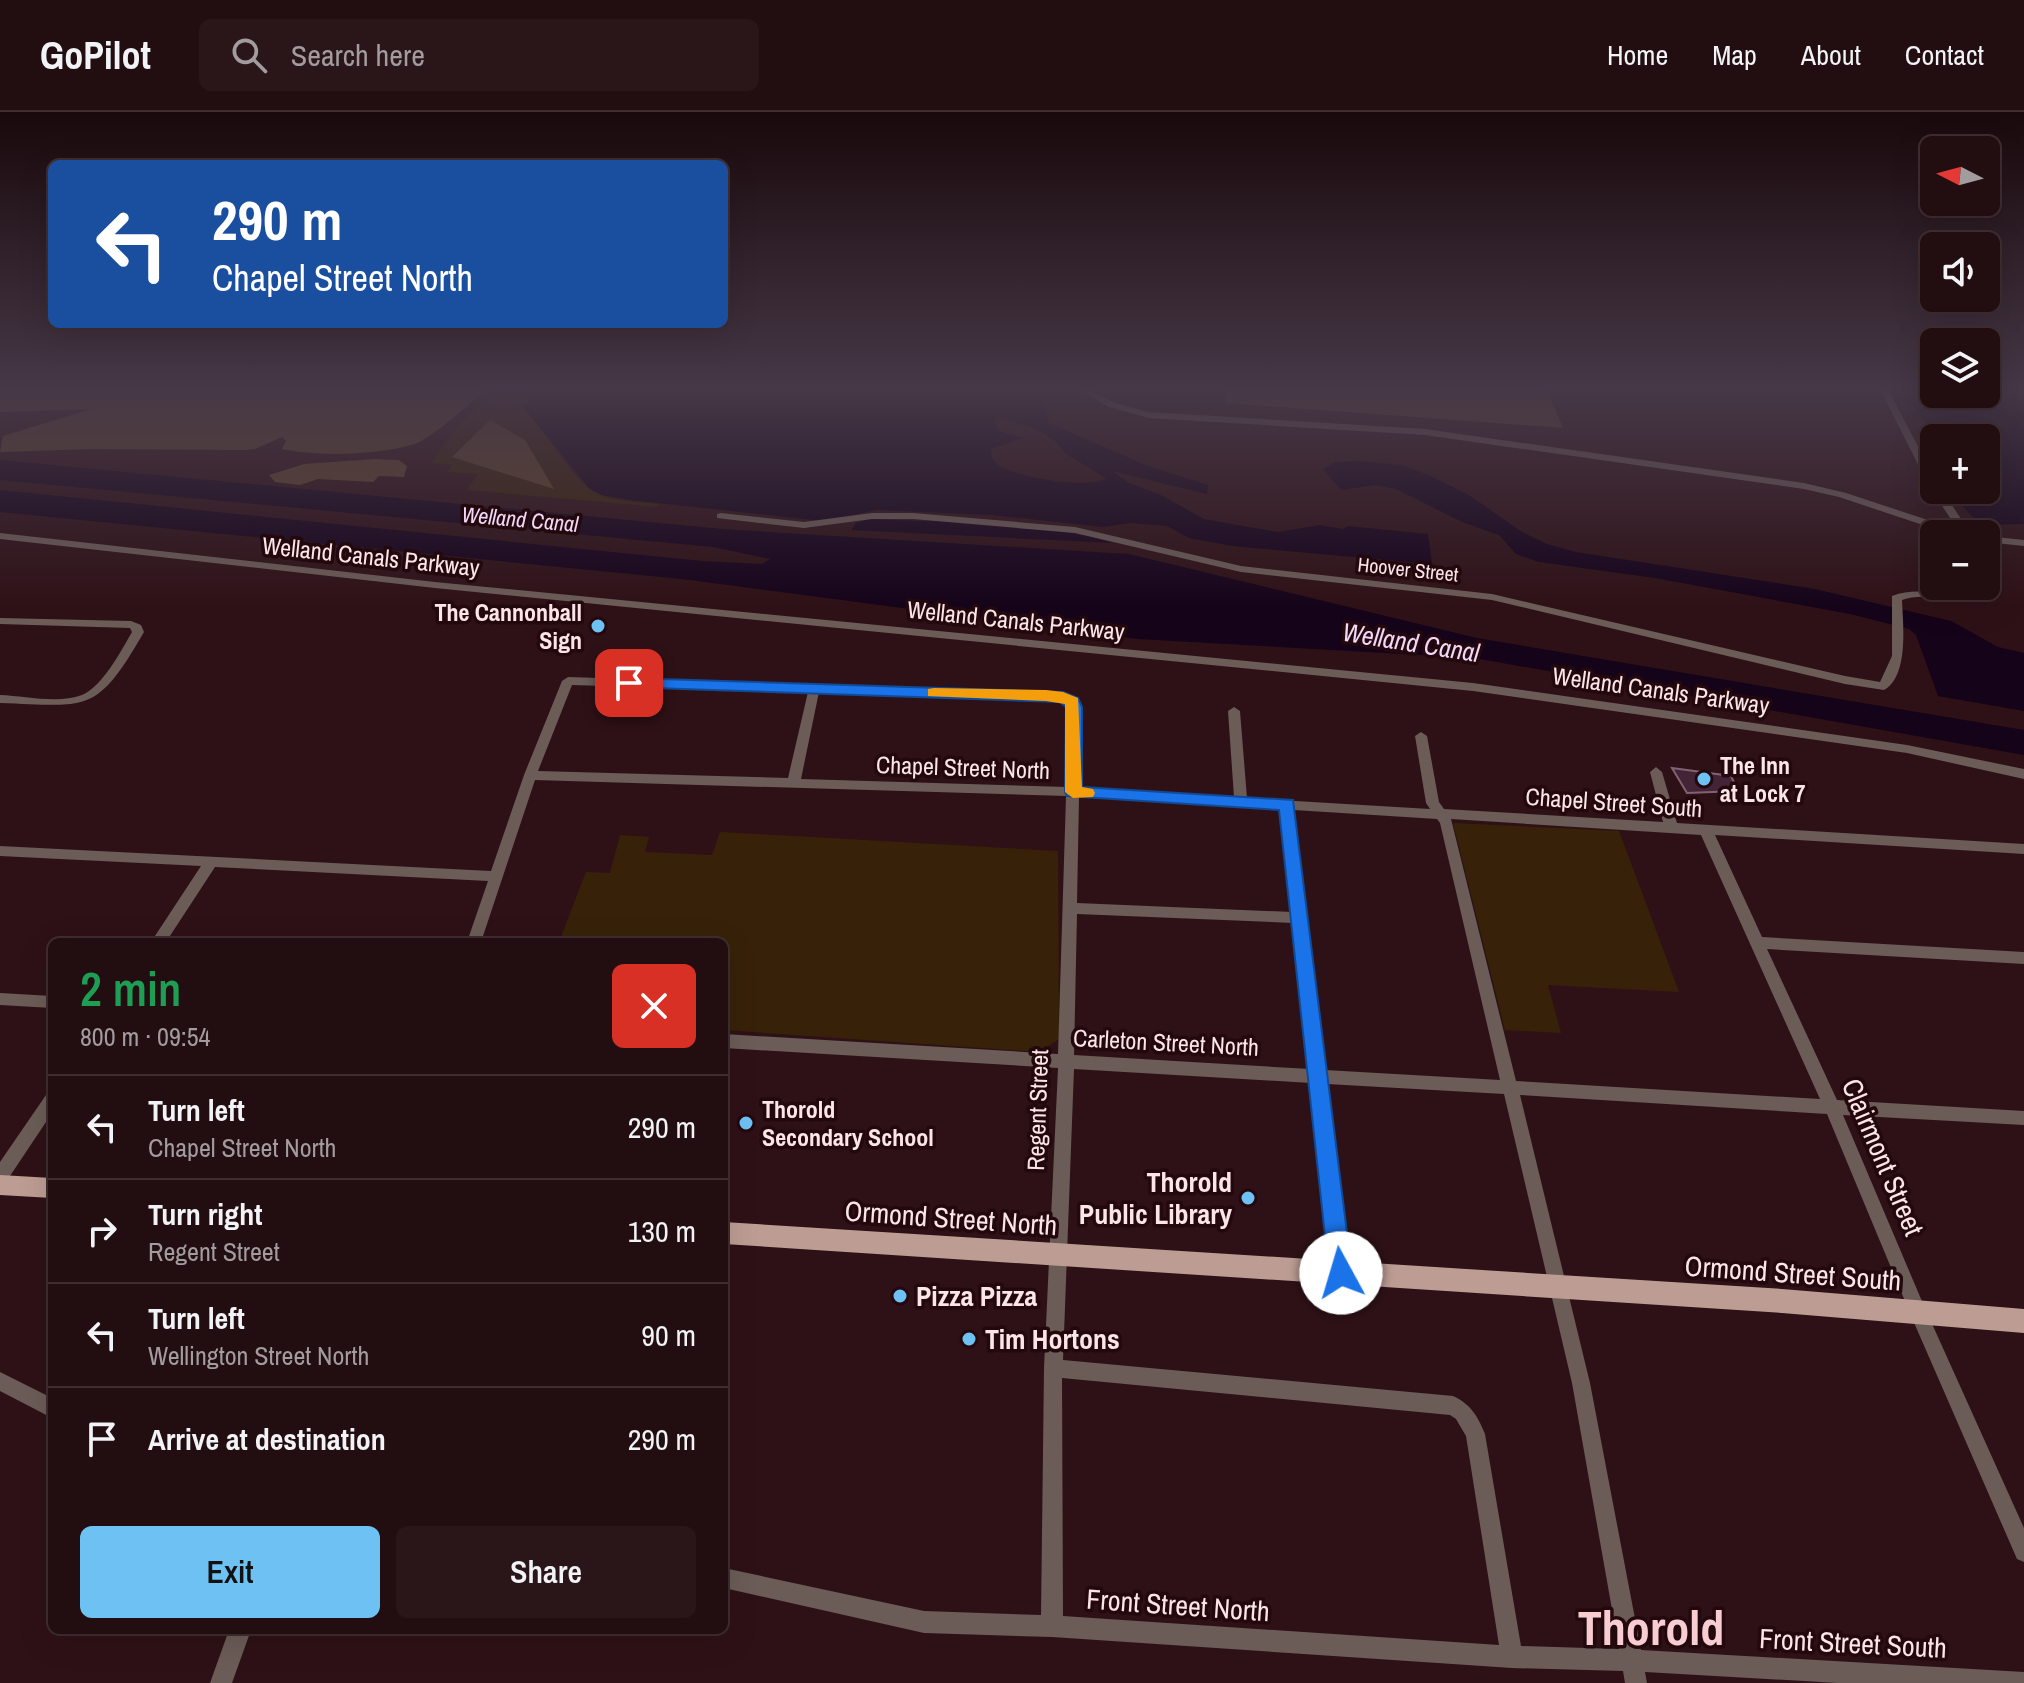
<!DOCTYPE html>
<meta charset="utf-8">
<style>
body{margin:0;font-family:"Archivo Narrow",sans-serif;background:#2a1619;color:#f1f3f6;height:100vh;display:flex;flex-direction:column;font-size:30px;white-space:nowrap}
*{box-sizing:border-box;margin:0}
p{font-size:26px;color:#a29c9f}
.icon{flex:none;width:44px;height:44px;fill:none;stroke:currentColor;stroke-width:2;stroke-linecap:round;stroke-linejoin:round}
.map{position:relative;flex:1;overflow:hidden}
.side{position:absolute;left:48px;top:826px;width:680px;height:696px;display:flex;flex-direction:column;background:#220d10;border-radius:12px;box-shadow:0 8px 32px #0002,0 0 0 2px #3f2d30}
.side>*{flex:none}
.top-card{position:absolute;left:48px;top:48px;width:680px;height:168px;border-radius:12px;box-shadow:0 8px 32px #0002,0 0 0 2px #3f2d30;background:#1a4fa0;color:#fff;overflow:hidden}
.needle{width:52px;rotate:276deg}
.tools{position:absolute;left:1920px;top:24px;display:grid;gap:16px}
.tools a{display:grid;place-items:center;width:80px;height:80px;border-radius:12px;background:#220d10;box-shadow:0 8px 32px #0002,0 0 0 2px #3f2d30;font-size:40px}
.pin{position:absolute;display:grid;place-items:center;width:68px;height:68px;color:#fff;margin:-34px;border-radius:16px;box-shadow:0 4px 12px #0006}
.me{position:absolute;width:88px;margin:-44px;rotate:354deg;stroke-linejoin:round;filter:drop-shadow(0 0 6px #0008)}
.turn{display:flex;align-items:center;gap:28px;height:168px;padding:0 32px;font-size:36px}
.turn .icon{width:104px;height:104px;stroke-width:2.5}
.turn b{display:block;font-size:56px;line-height:68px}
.round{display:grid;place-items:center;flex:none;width:84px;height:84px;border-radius:12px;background:#2a1619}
.headline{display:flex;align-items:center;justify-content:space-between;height:136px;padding:0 32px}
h1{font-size:48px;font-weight:600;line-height:60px;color:#1e9e55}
.primary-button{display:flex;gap:16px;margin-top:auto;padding:16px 32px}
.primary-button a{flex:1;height:92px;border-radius:12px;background:#6ec2f3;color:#111;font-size:32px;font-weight:600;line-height:92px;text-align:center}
.primary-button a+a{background:#2a1619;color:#f1f3f6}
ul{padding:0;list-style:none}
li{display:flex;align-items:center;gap:24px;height:104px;padding:0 32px;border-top:2px solid #3f2d30}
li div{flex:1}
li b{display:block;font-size:30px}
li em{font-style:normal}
header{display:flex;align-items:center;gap:48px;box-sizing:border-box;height:112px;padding:0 40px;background:#220d10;border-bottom:2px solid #3f2d30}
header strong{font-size:38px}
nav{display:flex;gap:44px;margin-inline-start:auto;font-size:28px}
.search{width:560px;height:72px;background:#2a1619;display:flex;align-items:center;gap:20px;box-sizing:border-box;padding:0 28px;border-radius:12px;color:#a29c9f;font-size:30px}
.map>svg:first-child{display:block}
.green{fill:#372209}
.forest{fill:#604529}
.water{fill:#15031a;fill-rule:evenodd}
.building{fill:#432436;stroke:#816273;stroke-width:2}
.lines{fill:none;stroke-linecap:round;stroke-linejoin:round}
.minor{fill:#6b5c57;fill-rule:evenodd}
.major{fill:#bd9d93;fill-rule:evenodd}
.route{fill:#1a73e8;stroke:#114b97;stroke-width:2}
.slow{fill:#f59e0b}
.poi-dot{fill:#6ec2f3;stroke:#23080d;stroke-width:3}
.labels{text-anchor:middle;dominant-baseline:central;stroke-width:7;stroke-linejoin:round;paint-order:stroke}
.far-street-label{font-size:20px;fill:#fbe5e7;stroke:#23080d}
.far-water-label{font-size:22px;font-style:italic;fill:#f1d8f9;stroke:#23080d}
.street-label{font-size:24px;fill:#fbe5e7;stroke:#23080d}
.poi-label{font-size:24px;font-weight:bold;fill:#fbe5e7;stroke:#23080d;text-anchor:start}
.water-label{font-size:26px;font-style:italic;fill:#f1d8f9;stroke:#23080d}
.near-street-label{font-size:28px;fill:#fbe5e7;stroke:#23080d}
.near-poi-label{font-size:28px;font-weight:bold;fill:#fbe5e7;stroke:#23080d;text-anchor:start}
.near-town-label{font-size:48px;font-weight:bold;fill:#f7cdd1;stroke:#23080d}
</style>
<header>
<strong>GoPilot</strong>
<div class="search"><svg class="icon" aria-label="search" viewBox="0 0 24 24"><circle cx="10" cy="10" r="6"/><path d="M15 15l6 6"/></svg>Search here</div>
<nav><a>Home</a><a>Map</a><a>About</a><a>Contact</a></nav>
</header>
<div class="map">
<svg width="2024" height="1571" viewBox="0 0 2024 1571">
<rect width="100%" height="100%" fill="#2e1116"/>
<path class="green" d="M502,275H538L523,295C543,316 574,370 596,381C614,390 640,390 659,392L657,395L467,378L478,362L447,360L452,353L431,351L461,310Z
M1453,711L1619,719L1679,880L1548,873L1561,921L1505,918Z
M720,720L1058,739L1059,927L1040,940L724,918V830H559L586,760L610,761L620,723L649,725L645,740L712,743Z"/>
<path class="forest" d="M0,275H490C472,289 436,323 417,331C383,343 317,345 282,337L286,329L282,325L255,337L245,338L92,337L0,340L3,324L91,297L0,300Z
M1223,275H1546L1563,316L1226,291Z
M490,308L525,328L554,377L452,345Z
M374,347L399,348L407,354L404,365L379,364L373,370L318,367L300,373L275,370L269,363L304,352Z"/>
<path class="water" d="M538,275H964L976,280L973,275H1029L1044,292L1049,311L1148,354L1208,373L1207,382L1112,359L1129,371L1159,382L1204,407L1278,420L1320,413L1343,417L1348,414L1428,422L1432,452L1232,434L1189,426L1167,414L1131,411L1103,415L992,403L876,398L823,409L630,388L602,383L589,376L523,295ZM999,306L1030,314L1054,328L1066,342L1106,366C1093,378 1005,365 994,349C990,345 991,342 992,337L1023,326L999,319L993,309Z
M1899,275H1934V282H1986V275H2013L2017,279L2018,292L2024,303V412C1980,413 1976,415 1952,378H1986V326H1934V334L1929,314Z
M0,348L723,417L1129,442L1477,526L2024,618V643L1474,546L1138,527L682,467L0,400V378L702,449L762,452L770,447L713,435L0,368Z
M1358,349L1402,353L1431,364L1469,383L1522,420L1547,432L1576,440L1815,477L1951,509L1998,535L2024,541V599L1938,584L1916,523L1909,517L1850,502L1655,466L1539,450L1516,442L1499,423L1462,410L1396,377L1376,373L1341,378L1323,357L1336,350Z
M869,407C950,411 1035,408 1113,431L851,418L856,411Z"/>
<path class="building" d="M1672,656L1731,664L1738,679L1687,681Z"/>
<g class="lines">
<path class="minor" d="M1075,275H1085L1115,291L1149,300L1425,317L1804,371L1846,381L1958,418L1929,374L1879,275H1887L1934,365V378H1942L1971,422H1950L1839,385L1804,377L1425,323L1149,306L1109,295Z
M721,401L804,410L872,401H913L1075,415L1241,454L1492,482L1845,564L1880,570L1892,544V484C1921,473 1942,486 1969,482C1976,481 1982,476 1986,474V460L1991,463L1994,476C1967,502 1933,476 1902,488C1903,513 1909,564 1884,578L1845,572L1492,488L1241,460L1075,421L913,407H872L804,416L717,406V402Z
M0,421L435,470L1473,571L1907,633L2024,657V667L1907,641L1473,579L435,476L0,427Z
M1986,424L2024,428V434L1986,430Z
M0,506L131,509L141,513L144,520C96,603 89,594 0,591V583C25,584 58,592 82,583C102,575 121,539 132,520L130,516L0,512Z
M568,565L1063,581L1078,590L1079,676L1234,685L1228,599L1234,595L1240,599L1247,686L1430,697L1426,691L1415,624L1421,620L1427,624L1439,690L1444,697L1663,710L1650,660L1656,655L1662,660L1677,711L2024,732V742L1715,723L1762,825L2024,840V852L1767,837L1837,988L2024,999V1013L1843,1003L1924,1194L2024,1416V1450L2017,1447L1912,1206L1827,1002L1520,983L1590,1271L1641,1538L2024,1560V1571H1838L1645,1560L1647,1571H1625L1623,1559L1512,1556L1052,1525L924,1521L724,1476V1456L924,1499L1041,1503L1044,1256L1058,956L724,936V922L1058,942L1066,684L535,668L481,830H467L488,769L215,755L166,830H151L201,754L0,744V734L491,759L524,663L562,569ZM572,573L808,580L788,666L538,659ZM819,580L1060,589L1066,592L1067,675L801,667ZM1079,685L1281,697L1292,800L1077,791ZM1294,698L1437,707L1440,711L1500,968L1325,958ZM1451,707L1701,723L1820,987L1516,969ZM1077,802L1294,811L1310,957L1074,943ZM1074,957L1311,971L1332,1161L1335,1167L1341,1170L1347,1167L1350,1161L1327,972L1504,982L1572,1271L1619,1537L1521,1534L1485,1322C1478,1305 1471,1292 1453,1284L1063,1248ZM1062,1266L1450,1303L1456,1307L1466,1324L1499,1533L1063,1504Z
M0,881L52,884V896L0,893Z
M52,981V1001L6,1070L0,1072V1050L46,983Z
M0,1260L52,1286V1306L0,1279Z
M229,1518H251L232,1571H210Z"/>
<path class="major" d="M0,1063L52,1066V1086L0,1083Z
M724,1110L1782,1177L2024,1197V1221L1782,1201L724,1132Z"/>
</g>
<linearGradient id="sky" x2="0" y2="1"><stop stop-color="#19090c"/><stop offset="0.56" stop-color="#463847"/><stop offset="1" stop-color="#463847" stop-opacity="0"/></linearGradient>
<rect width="2024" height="495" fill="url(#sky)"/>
<path class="route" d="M629,566L1063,580L1078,586L1082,595V675L1293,688L1352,1161L1349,1169L1341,1172L1332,1169L1329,1161L1279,698L1067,684L1065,680L1066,595L1060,590L624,575V568Z"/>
<path class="slow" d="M934,576L1046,578L1063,580L1078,586L1082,675L1093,677L1095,681L1093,685L1073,686L1065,680V592L1046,589L928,584V577Z"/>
<g class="poi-dot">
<circle cx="598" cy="514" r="8"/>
<circle cx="1704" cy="667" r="8"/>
<circle cx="746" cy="1011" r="8"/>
<circle cx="1248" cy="1086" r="8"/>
<circle cx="900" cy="1184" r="8"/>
<circle cx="969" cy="1227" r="8"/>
</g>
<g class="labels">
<g class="far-street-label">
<text transform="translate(1408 457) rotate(6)">Hoover Street</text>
</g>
<g class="far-water-label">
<text transform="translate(520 407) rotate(5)">Welland Canal</text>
</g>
<g class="street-label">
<text transform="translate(371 444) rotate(6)">Welland Canals Parkway</text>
<text transform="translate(1016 508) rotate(6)">Welland Canals Parkway</text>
<text transform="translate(1661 578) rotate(8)">Welland Canals Parkway</text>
<text transform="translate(963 655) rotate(2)">Chapel Street North</text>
<text transform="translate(1614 690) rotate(4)">Chapel Street South</text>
<text transform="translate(1166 930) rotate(3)">Carleton Street North</text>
<text transform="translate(1037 998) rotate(-88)">Regent Street</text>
</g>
<g class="poi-label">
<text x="582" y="500" text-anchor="end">The Cannonball<tspan x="582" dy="28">Sign</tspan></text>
<text x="1720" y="653">The Inn<tspan x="1720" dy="28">at Lock 7</tspan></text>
<text x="762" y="997">Thorold<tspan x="762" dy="28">Secondary School</tspan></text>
</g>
<g class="water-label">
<text transform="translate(1411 530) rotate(9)">Welland Canal</text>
</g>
<g class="near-street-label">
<text transform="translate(1883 1045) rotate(67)">Clairmont Street</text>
<text transform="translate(951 1106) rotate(4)">Ormond Street North</text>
<text transform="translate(1793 1161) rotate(4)">Ormond Street South</text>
<text transform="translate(1178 1493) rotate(4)">Front Street North</text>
<text transform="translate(1853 1531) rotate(3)">Front Street South</text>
</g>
<g class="near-poi-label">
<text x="1232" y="1070" text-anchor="end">Thorold<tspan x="1232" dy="32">Public Library</tspan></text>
<text x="916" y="1184">Pizza Pizza</text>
<text x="985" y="1227">Tim Hortons</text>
</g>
<g class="near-town-label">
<text x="1651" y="1515">Thorold</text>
</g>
</g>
</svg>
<div class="tools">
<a><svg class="needle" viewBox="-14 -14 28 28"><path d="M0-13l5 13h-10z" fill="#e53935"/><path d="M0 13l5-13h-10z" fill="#a29c9f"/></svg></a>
<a><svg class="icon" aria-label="sound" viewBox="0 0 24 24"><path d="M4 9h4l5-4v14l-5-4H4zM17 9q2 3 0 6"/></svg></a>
<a><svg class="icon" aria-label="layers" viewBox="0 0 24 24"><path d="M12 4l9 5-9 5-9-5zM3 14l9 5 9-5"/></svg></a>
<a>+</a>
<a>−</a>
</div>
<div class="pin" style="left:629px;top:571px;background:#d93025"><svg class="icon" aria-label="arrive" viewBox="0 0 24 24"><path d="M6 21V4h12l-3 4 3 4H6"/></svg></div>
<svg class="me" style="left:1341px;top:1161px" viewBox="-20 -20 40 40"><circle r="19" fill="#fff"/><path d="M0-13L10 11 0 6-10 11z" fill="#1a73e8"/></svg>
<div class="top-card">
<div class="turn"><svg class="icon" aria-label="left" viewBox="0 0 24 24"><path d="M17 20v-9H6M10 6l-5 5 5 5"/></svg><div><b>290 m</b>Chapel Street North</div></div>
</div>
<section class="side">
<div class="headline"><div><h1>2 min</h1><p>800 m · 09:54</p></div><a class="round" style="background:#d93025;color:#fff"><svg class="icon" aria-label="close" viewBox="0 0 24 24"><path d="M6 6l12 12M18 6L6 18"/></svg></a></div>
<ul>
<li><svg class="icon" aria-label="left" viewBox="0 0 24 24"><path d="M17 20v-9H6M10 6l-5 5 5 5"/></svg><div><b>Turn left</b><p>Chapel Street North</p></div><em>290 m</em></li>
<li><svg class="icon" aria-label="right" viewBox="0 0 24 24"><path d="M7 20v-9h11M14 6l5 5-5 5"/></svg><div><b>Turn right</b><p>Regent Street</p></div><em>130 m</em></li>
<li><svg class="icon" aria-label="left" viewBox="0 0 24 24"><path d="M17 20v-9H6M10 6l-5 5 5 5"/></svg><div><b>Turn left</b><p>Wellington Street North</p></div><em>90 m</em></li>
<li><svg class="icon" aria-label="arrive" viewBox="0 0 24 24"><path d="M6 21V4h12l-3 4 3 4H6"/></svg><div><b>Arrive at destination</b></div><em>290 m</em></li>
</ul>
<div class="primary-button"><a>Exit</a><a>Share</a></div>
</section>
</div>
